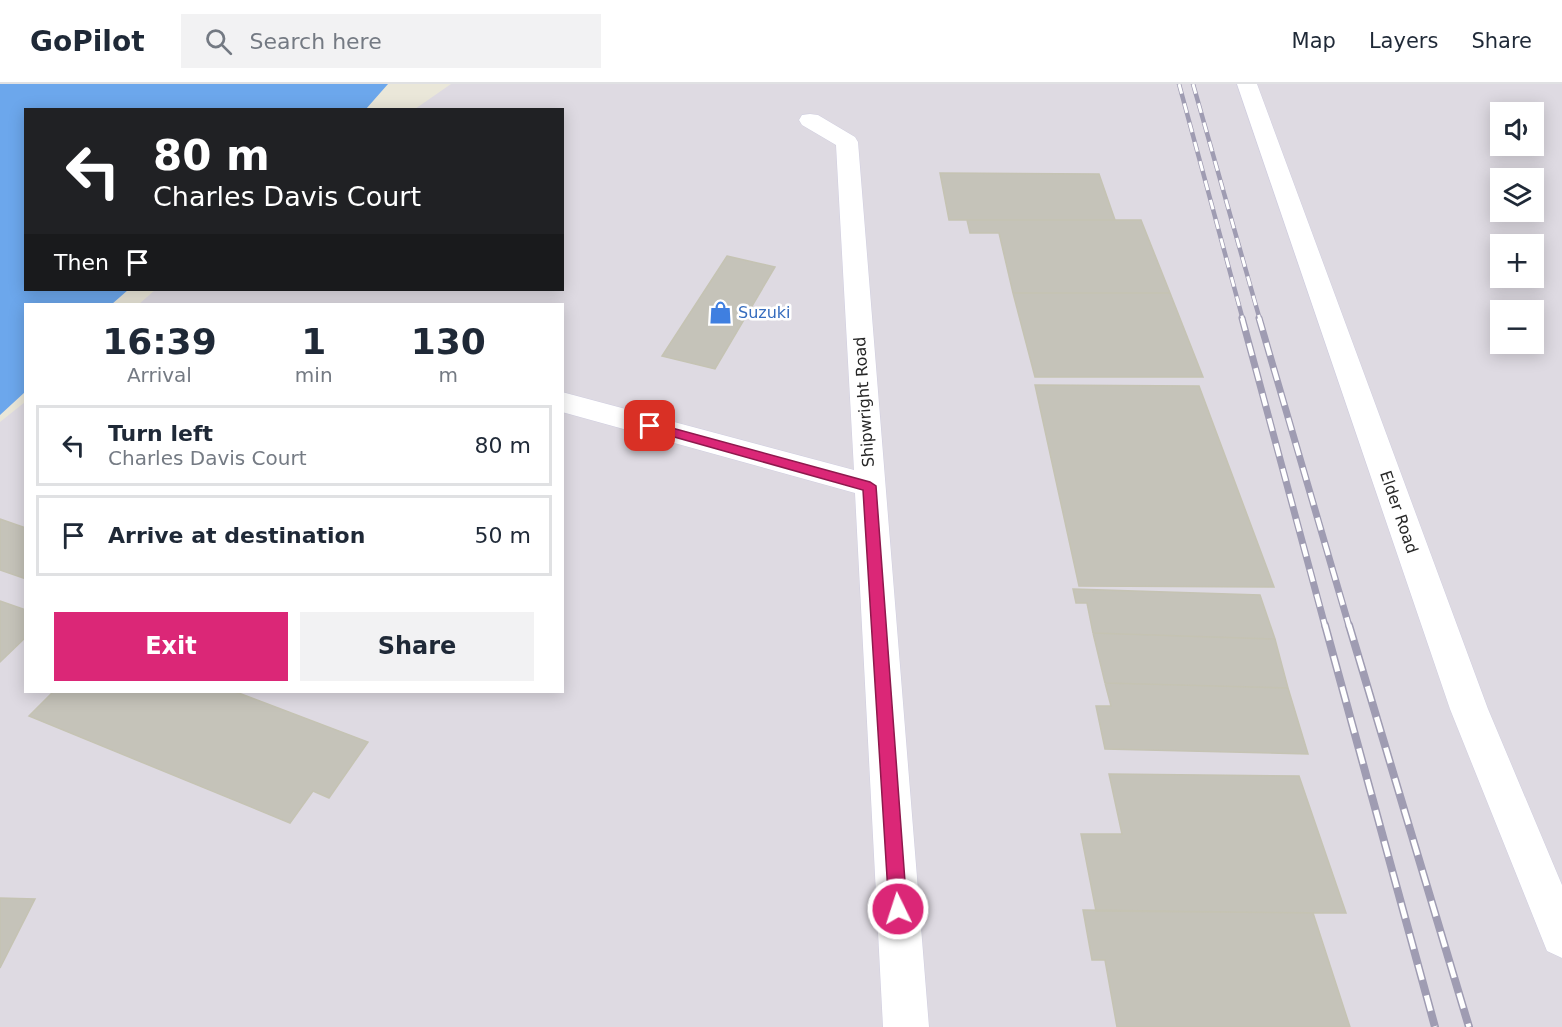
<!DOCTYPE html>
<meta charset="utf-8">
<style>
body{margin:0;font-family:"DejaVu Sans",sans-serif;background:#f2f2f3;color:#1f2937;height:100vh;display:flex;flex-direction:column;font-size:22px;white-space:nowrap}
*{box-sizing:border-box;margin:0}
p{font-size:20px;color:#747a83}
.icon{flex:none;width:33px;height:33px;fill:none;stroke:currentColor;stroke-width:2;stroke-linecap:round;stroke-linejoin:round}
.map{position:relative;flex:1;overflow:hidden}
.side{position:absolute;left:24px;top:219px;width:540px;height:390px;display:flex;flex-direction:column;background:#fff;border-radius:0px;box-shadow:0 3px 15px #0003}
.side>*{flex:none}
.hud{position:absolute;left:24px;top:24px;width:540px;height:183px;border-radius:0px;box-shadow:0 3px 15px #0003;background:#202124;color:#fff;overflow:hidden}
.tools{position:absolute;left:1490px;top:18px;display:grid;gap:12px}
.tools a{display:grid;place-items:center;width:54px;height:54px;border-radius:0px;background:#fff;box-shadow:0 3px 15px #0003;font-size:30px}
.pin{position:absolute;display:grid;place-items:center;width:51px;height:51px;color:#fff;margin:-26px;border-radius:12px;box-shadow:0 3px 9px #0006}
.me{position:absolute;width:66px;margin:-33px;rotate:356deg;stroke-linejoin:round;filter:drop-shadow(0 0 4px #0008)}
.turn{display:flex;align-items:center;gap:21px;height:126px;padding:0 30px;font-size:27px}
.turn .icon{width:78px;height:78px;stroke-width:2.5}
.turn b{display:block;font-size:42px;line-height:51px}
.then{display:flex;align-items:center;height:57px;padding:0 30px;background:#0003;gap:12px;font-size:22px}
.eta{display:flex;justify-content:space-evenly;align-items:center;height:102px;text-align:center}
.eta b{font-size:36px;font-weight:800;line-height:42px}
.action{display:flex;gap:12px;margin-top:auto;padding:12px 30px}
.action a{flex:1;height:69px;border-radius:0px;background:#db2777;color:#fff;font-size:24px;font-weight:800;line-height:69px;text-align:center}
.action a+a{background:#f2f2f3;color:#1f2937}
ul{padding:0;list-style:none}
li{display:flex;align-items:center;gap:18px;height:81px;margin:0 12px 9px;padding:0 18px;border:3px solid #e0e1e3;border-radius:0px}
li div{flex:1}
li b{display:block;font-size:22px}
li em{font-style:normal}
header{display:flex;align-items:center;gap:36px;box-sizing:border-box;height:84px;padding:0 30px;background:#fff;border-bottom:2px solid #e0e1e3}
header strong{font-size:28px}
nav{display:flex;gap:33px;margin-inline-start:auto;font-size:21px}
.search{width:420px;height:54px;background:#f2f2f3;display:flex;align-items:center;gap:15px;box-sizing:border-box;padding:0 21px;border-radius:0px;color:#747a83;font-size:22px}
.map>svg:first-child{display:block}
.industrial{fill:#dedae2;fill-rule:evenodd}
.water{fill:#6ca7ec}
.building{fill:#c5c3b9;stroke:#c5c3b3;stroke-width:1.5}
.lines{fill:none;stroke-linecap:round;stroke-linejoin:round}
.minor-casing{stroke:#d0cee0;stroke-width:1}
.minor{fill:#fff;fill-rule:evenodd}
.rail-far2-casing{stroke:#9f9cb2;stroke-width:4.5}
.rail-far1-casing{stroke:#9f9cb2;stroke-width:7}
.rail-casing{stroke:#9f9cb2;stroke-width:8}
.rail-far2{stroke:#fff;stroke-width:3;stroke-dasharray:10;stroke-linecap:butt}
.rail-far1{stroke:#fff;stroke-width:4.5;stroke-dasharray:13;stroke-linecap:butt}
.rail{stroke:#fff;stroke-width:5;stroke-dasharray:16;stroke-linecap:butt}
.route{fill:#db2777;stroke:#8e194d;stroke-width:1.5}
.labels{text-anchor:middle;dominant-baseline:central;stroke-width:5;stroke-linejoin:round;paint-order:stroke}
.shop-label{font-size:16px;fill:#366cbe;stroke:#fff;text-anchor:start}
.street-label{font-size:16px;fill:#272727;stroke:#fff}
</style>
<header>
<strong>GoPilot</strong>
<div class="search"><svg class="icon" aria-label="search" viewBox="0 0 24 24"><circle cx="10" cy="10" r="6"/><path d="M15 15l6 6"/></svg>Search here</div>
<nav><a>Map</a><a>Layers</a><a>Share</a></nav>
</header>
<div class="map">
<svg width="1562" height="943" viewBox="0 0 1562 943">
<rect width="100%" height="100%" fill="#eae7d9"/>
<path class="industrial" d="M451,0H1562V943H0V338L25,318L26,608H562V220H139L155,206H562V26L415,25ZM1500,28H1533V62H1500ZM1500,94H1533V128H1500ZM1500,160H1533V194H1500ZM1500,226H1533V260H1500Z"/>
<path class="water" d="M0,0H388L366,25L26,26V206H128L112,220H26L25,308L0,331Z"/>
<path class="building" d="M940,89L1099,90L1115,136H949Z
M967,136H1141L1170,209H1013L999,149H970Z
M727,172L775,183L715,285L662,272Z
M1013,209H1170L1203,293H1035Z
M1035,301L1199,302L1274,503L1079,502Z
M0,435L26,444V495L0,486Z
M1073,505L1260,511L1275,555L1093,549L1087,519H1076Z
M0,517L26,526V553L0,578Z
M1093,549L1275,555L1288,604L1105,599Z
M1105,599L1288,604L1308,670L1105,665L1096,622H1111Z
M53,608H236L368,658L329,714L313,707L290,739L29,632Z
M1109,690L1299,692L1346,829L1096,827L1081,750H1122Z
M0,814L35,815L0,884Z
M1083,826L1313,829L1350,943H1117L1105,876H1092Z"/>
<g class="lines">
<defs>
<path id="minor" d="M1237,0H1257L1488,625L1562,801V874L1547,867L1450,625Z
M810,30L818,31L855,53L858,58L929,943H883L855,409L562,328V308L854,386L836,61L802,41L799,36L802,31Z"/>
</defs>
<use href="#minor" class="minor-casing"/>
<use href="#minor" class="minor"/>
<defs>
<path id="rail-far2" d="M1179,0L1243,236
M1193,0L1260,236"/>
<path id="rail-far1" d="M1242,234L1325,542
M1259,234L1349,542"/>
<path id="rail" d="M1325,541L1435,943
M1349,541L1469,943"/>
</defs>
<use href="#rail-far2" class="rail-far2-casing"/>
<use href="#rail-far1" class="rail-far1-casing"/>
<use href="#rail" class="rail-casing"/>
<use href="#rail-far2" class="rail-far2"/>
<use href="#rail-far1" class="rail-far1"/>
<use href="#rail" class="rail"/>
</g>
<path class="route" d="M650,338L870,398L876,402L907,825L904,832L898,834L892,832L889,825L863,406L646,345L644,342Z"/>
<defs>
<symbol id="shop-bare" viewBox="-9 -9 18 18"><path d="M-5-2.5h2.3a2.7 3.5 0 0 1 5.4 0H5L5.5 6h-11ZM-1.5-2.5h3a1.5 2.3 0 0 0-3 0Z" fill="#3f7fe0" stroke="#fff" stroke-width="2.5" paint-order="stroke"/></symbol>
</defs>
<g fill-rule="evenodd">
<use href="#shop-bare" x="704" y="212" width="33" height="33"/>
</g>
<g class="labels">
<g class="shop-label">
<text x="738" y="228">Suzuki</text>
</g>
<g class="street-label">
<text transform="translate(864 318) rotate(-94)">Shipwright Road</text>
<text transform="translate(1399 428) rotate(71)">Elder Road</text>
</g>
</g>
</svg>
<div class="tools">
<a><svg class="icon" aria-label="sound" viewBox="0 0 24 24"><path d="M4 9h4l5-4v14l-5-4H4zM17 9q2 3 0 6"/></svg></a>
<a><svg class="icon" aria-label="layers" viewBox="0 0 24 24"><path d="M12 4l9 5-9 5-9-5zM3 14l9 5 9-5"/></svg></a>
<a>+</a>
<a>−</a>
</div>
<div class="pin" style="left:650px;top:342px;background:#d93025"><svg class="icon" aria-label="arrive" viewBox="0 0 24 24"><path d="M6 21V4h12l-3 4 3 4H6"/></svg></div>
<svg class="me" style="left:898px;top:825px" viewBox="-20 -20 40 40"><circle r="17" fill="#db2777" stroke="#fff" stroke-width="3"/><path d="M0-11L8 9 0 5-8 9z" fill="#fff"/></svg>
<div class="hud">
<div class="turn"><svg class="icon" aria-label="left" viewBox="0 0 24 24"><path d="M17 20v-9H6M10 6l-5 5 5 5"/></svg><div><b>80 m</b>Charles Davis Court</div></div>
<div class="then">Then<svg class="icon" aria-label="arrive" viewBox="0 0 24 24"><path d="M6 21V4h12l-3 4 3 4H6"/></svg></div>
</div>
<section class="side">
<div class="eta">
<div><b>16:39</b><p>Arrival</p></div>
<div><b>1</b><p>min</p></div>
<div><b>130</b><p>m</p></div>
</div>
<ul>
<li><svg class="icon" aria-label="left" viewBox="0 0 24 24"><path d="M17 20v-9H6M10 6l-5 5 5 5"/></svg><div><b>Turn left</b><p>Charles Davis Court</p></div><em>80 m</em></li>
<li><svg class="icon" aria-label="arrive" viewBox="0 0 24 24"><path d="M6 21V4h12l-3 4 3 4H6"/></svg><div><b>Arrive at destination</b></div><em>50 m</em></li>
</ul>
<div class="action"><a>Exit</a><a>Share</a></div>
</section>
</div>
